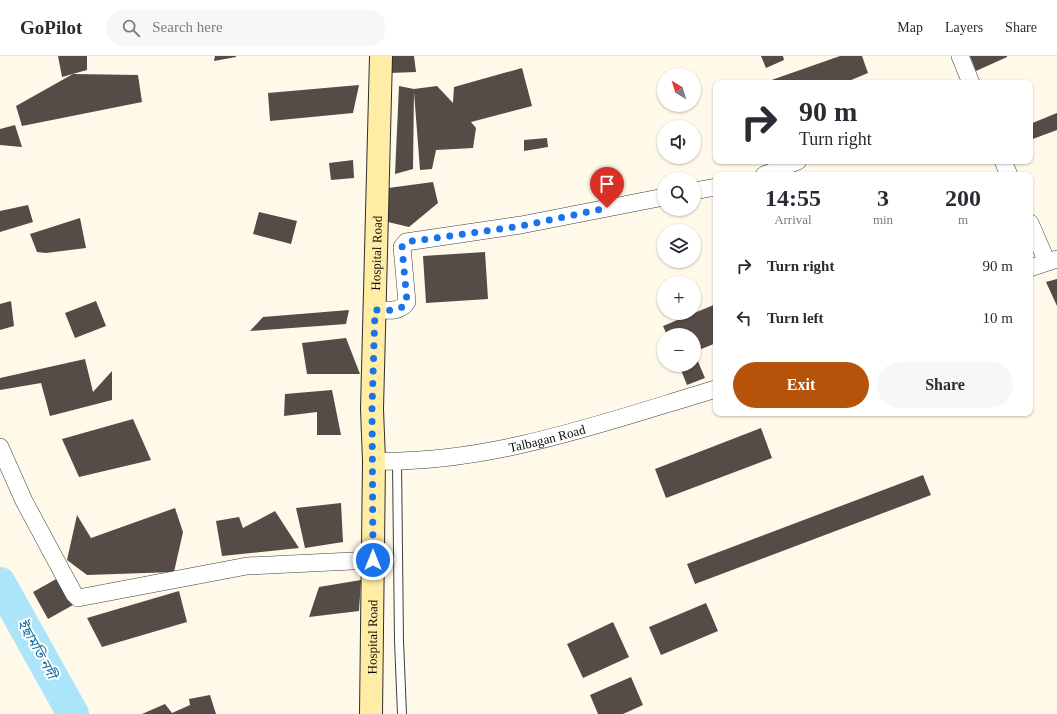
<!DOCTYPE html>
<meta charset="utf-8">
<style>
body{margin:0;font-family:"Times New Roman","Noto Sans Bengali",serif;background:#f7f7f7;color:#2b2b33;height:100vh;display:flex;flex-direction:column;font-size:15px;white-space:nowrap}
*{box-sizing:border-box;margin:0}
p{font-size:13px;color:#7c7c81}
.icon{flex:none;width:22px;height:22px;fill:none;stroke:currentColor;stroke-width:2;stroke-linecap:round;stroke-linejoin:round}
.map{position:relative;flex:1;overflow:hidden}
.sheet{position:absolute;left:713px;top:116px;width:320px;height:244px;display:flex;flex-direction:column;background:#fff;border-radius:8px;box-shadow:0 1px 3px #0004}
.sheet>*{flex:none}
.hud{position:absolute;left:713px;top:24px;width:320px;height:84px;border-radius:8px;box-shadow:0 1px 3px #0004;background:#fff;color:#2b2b33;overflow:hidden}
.needle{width:26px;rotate:322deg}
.tools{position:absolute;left:657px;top:12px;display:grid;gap:8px}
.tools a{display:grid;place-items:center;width:44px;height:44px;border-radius:50%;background:#fff;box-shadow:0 1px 3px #0004;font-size:20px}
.pin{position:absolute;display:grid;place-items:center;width:34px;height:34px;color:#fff;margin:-41px -17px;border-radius:50% 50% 50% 0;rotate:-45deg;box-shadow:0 0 4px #0007}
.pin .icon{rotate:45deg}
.me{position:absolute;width:44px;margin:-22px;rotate:0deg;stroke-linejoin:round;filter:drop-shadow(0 0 3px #0008)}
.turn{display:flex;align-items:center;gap:14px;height:84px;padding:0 20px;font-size:18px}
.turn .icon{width:52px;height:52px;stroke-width:2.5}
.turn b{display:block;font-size:28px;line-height:34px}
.eta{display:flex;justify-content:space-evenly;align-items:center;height:68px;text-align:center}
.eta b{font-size:24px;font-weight:600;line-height:28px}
.cta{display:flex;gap:8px;margin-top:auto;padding:8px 20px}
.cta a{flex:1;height:46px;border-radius:24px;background:#b45309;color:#fff;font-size:16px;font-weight:600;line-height:46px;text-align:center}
.cta a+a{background:#f7f7f7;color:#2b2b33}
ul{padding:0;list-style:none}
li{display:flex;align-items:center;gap:12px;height:52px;padding:0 20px}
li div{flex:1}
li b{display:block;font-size:15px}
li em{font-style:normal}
header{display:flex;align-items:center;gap:24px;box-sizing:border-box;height:56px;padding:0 20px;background:#fff;border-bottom:1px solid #e1e1e2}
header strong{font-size:19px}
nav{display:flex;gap:22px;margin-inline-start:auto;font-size:14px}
.search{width:280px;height:36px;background:#f7f7f7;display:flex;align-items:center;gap:10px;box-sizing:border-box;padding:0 14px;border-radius:22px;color:#7c7c81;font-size:15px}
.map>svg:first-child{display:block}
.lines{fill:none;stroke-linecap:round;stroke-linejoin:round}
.river{stroke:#ace4fa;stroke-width:32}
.building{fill:#554b47}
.lane-casing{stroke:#3f3f3f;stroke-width:10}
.street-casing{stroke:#3f3f3f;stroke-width:18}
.secondary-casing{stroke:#2e2e2e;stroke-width:24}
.lane{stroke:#fff;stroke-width:8}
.street{stroke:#fff;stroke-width:17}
.secondary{stroke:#ffeca5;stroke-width:22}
.route{stroke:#1a73e8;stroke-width:7;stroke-dasharray:0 12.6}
.labels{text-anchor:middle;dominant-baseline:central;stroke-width:4;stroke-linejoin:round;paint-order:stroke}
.street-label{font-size:13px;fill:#0c0c0c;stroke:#fff}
.water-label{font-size:14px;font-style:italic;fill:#0f71a4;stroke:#fff}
</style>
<header>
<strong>GoPilot</strong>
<div class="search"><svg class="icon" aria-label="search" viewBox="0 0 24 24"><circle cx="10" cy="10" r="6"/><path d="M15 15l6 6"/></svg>Search here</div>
<nav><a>Map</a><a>Layers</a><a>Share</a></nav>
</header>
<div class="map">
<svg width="1057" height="658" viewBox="0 0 1057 658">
<rect width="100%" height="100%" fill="#fff9ea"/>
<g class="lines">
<path class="river" d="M0,527L73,658"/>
</g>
<path class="building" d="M58,0H87V14L62,21Z
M215,0H236V1L214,5Z
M389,0H414L416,16L389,17Z
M761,0H783L784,4L766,12Z
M840,0H862L868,17L844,27H763Z
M970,0H1007V1L976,15Z
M522,12L532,50L471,66L476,72L473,92L436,94L432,113L420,114L414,36L413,113L395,118L399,30L414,33L437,30L453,47L454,31Z
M73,18L138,19L142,46L22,70L16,50Z
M359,29L353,57L270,65L268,37Z
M1057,57V74L1030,84V68Z
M15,69L22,91L0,89V73Z
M547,82L548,91L524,95V84Z
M353,104L354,122L331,124L329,107Z
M433,126L438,147L409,171L388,166V132Z
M28,149L33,166L0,176V155Z
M259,156L297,165L291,188L253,178Z
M80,162L86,192L46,197L37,196L30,178Z
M485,196L488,243L426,247L423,200Z
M1057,223V250L1046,226Z
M11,245L14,270L0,274V248Z
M96,245L106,270L75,282L65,257Z
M716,248V287L694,296L705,322L687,329L679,309H694V279H667L663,270Z
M349,254L346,268L250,275L263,261Z
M346,282L360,318H307L302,287Z
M85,303L93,336L112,315V344L50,360L41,327L0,334V322Z
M332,334L341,379H317V356L284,360L285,338Z
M133,363L151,404L79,421L62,383Z
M761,372L772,402L666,442L655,413Z
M923,419L931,439L695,528L687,508Z
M341,447L343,486L305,492L296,452Z
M175,452L183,476L174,516L87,519L67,504L77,459L91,482Z
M275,455L299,492L222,500L216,465L239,461L243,472Z
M58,522L73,549L48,563L33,536Z
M361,524L359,555L309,561L319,531Z
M179,535L187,566L102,591L87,562Z
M706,547L718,575L661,599L649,571Z
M613,566L629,601L583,622L567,588Z
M631,621L643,649L623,658H598L590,639Z
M210,639L216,658H142L165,648L172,657L190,649L189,643Z"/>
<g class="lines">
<defs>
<path id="lane" d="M397,406L399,585L402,658"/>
<g id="street">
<path d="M960,0L971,27"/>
<path d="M1003,105L1009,119"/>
<path d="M764,119L798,105"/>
<path d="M694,135L716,131"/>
<path d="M1030,167L1047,206"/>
<path d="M1030,212L1057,203"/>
<path d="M375,254C387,254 400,257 407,246L402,191L406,186L521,169L664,141"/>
<path d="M0,391L24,445L74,538L78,542L247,510L373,504"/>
<path id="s1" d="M374,405C491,408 605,366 716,333"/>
</g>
<g id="secondary">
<path id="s2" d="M371,658L374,405L372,353L381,0"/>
</g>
</defs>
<use href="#lane" class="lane-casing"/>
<use href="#street" class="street-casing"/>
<use href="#secondary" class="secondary-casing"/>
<use href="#lane" class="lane"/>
<use href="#street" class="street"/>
<use href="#secondary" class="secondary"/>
</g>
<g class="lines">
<path class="route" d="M373,504L372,353L375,254C387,254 400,257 407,246L402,191L406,186L521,170L607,152"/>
</g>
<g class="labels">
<g class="street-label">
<text stroke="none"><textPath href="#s2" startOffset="461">Hospital Road</textPath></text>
<text stroke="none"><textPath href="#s1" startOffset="175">Talbagan Road</textPath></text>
<text stroke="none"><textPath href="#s2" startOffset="77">Hospital Road</textPath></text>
</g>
<g class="water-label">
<text transform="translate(37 593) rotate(61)">ইছামতি নদী</text>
</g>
</g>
</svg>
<div class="tools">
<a><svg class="needle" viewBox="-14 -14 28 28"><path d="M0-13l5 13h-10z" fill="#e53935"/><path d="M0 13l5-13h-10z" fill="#7c7c81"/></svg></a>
<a><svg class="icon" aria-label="sound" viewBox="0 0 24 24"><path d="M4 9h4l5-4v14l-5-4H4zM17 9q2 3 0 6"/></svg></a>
<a><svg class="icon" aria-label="search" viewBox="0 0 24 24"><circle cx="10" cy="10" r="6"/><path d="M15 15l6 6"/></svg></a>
<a><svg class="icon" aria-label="layers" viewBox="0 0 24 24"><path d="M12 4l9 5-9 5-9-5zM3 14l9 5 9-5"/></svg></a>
<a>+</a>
<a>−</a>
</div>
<div class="pin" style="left:607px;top:152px;background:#d93025"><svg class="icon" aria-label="arrive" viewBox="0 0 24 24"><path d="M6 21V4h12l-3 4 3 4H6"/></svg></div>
<svg class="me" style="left:373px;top:504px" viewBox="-20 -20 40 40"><circle r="17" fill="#1a73e8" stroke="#fff" stroke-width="3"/><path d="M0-11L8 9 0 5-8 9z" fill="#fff"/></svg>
<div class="hud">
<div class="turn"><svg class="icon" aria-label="right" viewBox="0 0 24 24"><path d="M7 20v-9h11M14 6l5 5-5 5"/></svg><div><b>90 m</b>Turn right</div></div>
</div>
<section class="sheet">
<div class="eta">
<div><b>14:55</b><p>Arrival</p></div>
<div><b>3</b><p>min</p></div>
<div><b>200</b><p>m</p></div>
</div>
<ul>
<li><svg class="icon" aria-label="right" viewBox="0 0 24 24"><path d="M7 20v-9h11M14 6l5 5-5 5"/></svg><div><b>Turn right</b></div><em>90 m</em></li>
<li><svg class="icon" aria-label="left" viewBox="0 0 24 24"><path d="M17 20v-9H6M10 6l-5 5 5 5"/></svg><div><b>Turn left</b></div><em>10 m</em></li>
</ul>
<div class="cta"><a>Exit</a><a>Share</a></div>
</section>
</div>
